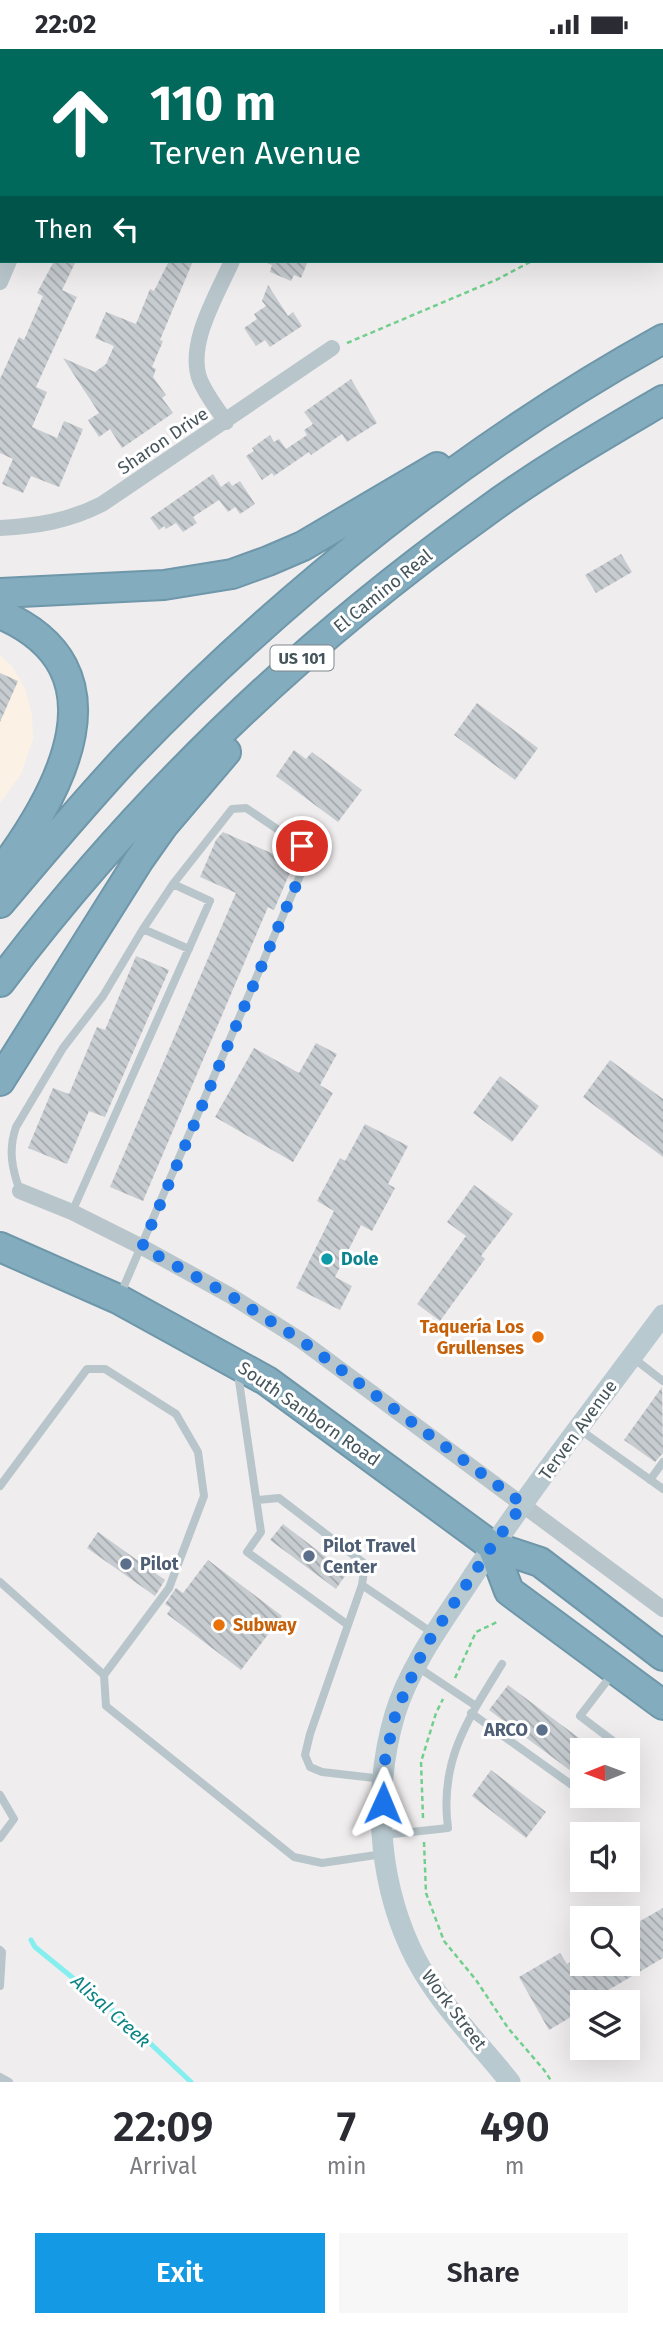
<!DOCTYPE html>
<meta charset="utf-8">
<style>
body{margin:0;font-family:"Fira Sans",sans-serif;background:#f7f7f7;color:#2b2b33;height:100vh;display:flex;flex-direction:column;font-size:26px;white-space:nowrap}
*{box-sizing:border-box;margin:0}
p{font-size:23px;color:#7c7c81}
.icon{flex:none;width:38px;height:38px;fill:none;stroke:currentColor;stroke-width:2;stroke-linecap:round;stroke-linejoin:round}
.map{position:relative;height:2033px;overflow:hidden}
.details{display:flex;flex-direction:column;background:#fff;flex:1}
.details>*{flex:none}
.top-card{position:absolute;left:0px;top:0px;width:663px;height:214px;box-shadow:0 7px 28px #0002;background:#00695c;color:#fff;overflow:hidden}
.needle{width:46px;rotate:269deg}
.fabs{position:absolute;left:570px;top:1689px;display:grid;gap:14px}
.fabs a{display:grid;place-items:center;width:70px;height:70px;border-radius:0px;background:#fff;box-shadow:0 7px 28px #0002;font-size:35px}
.pin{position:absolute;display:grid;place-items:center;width:60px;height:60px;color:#fff;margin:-30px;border:4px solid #fff;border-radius:50%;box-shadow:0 2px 7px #0007}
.me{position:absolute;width:77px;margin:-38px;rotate:1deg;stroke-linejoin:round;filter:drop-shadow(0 0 5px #0008)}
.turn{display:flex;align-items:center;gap:24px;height:147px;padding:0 35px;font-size:32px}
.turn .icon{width:91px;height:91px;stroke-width:2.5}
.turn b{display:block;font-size:49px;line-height:60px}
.then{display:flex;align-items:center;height:66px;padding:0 35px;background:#0003;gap:14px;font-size:26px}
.eta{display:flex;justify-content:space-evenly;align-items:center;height:119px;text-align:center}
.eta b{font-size:42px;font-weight:600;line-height:49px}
.cta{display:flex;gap:14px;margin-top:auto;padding:14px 35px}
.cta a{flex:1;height:80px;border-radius:0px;background:#1499e4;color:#fff;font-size:28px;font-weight:600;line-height:80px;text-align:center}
.cta a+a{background:#f7f7f7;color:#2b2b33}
.status{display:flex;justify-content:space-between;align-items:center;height:49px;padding:0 35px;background:#fff;direction:ltr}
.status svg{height:19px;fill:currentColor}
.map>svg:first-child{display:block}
.commercial{fill:#fcf1e5}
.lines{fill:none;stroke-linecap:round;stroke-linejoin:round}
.stream{stroke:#85eeee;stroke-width:5}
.building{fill:url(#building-back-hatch)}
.highway-casing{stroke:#6f97aa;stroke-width:32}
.path{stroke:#71cf8d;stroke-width:2.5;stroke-dasharray:5 3.5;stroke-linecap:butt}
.lane{stroke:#b8c6cb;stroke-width:8}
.street{stroke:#b8c6cb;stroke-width:16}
.secondary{stroke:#b8c9d0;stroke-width:21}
.highway{stroke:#83acbe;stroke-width:28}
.route{stroke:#1a73e8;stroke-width:12;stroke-dasharray:0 21.6}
.culture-dot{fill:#0f9aa8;stroke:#fff;stroke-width:2.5}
.food-dot{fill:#e8710a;stroke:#fff;stroke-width:2.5}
.service-dot{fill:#5c6f8a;stroke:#fff;stroke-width:2.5}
.labels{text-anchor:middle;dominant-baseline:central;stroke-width:6;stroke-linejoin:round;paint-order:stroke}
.shield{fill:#fff;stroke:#7d888c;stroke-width:2}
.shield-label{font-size:16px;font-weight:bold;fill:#45555b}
.street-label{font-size:18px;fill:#45555b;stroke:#fff}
.culture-label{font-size:18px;font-weight:bold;fill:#0d838f;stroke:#fff;text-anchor:start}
.food-label{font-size:18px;font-weight:bold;fill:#c56008;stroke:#fff;text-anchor:end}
.service-label{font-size:18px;font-weight:bold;fill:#4e5e75;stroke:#fff;text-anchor:start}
.water-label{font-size:19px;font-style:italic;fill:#0a8484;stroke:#fff}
</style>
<div class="status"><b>22:02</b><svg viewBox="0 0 49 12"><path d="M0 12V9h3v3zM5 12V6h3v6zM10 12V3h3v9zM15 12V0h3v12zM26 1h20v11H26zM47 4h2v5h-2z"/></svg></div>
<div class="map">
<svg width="663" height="2033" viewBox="0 0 663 2033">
<defs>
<pattern id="building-back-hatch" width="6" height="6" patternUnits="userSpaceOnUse" patternTransform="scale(1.75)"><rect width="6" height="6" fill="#c7ccd0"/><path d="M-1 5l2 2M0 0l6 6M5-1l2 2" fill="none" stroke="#a3a8ac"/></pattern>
</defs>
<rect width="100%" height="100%" fill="#f0edee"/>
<path class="commercial" d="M0,606L12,617L25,640L32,666L33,690L21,725L0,754Z"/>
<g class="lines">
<path class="stream" d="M31,1891L35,1898L133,1978L191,2033"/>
</g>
<path class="building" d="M54,212H76L62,241L77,248L36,338L47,343L32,378L57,389L64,372L83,380L59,438L31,427L23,444L2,435L13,410L0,404V330L19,288L24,291L43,247L37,244Z
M169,212H193L160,291L163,292L152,318L156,320L153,328L166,346L162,349L173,364L122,399L110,380L99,388L88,371L99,364L63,309L95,323L106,315L114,297L95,289L106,263L136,275L150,240L154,242Z
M262,212H308L301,229L294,226L291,232L270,223L272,216Z
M268,236L288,267L293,263L302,277L270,298L265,291L256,297L244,279L257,270L254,265L266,257L262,252Z
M351,330L377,374L347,393L342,385L311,406L309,403L274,427L272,424L262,431L246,407L254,402L252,399L270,386L274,393L279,390L286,400L307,386L304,381L313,375L304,363Z
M213,425L221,438L229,432L232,437L240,432L255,455L240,465L235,458L228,463L219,451L193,468L197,474L183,483L176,474L166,480L164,477L159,481L150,469Z
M621,505L632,523L596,544L585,526Z
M0,624L18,632L0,673Z
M477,654L538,699L515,731L454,686Z
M294,701L306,710L312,703L362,741L338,773L276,727Z
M223,783L294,814L274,861L268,858L143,1152L110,1138L236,844L200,828L216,791Z
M136,907L169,921L105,1068L89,1062L67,1115L28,1099L53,1039L69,1045L97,978L105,981Z
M316,994L337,1005L320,1036L333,1044L293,1113L215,1068L254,999L299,1024Z
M610,1011L663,1050V1108L583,1048Z
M500,1027L539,1057L512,1093L473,1064Z
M365,1075L408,1097L388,1135L395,1139L372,1182L361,1176L335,1228L352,1237L340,1261L296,1239L334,1162L317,1152L340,1109L345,1112Z
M474,1136L513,1165L481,1207L485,1210L440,1272L417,1255L466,1187L447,1173Z
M662,1338L663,1404L655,1413L624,1391Z
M283,1475L347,1524L336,1540L270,1491Z
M98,1483L165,1531L155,1547L87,1499Z
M208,1511L282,1567L241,1621L167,1565L171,1559L165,1555L176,1539L183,1544Z
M508,1636L583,1692V1731L489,1661Z
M491,1721L546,1763L526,1789L472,1747Z
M663,1859V1909L588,1953H583V1961L549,1981L519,1928L560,1904L567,1915L583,1906V1914H628V1879Z"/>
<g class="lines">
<defs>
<path id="highway" d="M0,544L164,536L232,525L268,512L303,497L437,418
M0,565C129,620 60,744 0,824
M0,854C42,804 84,754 129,706C282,547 469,397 663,290
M0,933C136,753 301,595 484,464C541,422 602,387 663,351
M0,1032L139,811L163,777L226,703
M0,1198L118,1250L267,1332L492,1497L540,1513L663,1607
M492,1497L509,1542L663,1656"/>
</defs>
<use href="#highway" class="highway-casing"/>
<path class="path" d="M662,141L663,140
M347,294L498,230L532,212
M455,1629L476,1583L497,1573
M423,1769L421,1713L436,1664L443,1650
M424,1793L426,1844L444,1892L476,1931L508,1979L544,2021L552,2033"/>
<path class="lane" d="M143,880L189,900
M20,1142C12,1120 8,1101 16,1078L63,999L103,947L143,880L173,835L210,852L72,1163
M121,1244L305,815L302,797L246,759L232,760L173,835
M632,1308L663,1332
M238,1325L261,1483L247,1503L348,1576L310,1685L305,1706L310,1718L322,1723L383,1730
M579,1380L663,1440
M650,1431L663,1413
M0,1437L87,1320H105L176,1365L198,1403L204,1447L169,1539L104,1626L106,1657L294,1808L322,1814L383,1805
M258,1451L279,1449L365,1515L362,1536L434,1585
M0,1533L104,1626
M348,1576L362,1536
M416,1617L476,1657
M613,1624L580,1667L621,1698L619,1701
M471,1664L583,1744
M0,1746L14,1770L0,1789
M384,1786L448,1779C439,1712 468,1670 502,1615
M0,1901L2,1903L0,1937
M0,2028L9,2033"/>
<path class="street" d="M100,2L101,0
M322,2L323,0
M0,44L2,45
M0,233L9,212
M226,373C217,359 206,346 200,331C186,295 218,244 232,212
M0,479C37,477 69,472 102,455L332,299
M20,1142L72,1163L142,1198L231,1247L302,1292L663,1560"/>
<path class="secondary" d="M510,2033C475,1989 433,1949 410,1898C377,1826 373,1740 395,1665C409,1619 441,1575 467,1536C528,1443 597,1355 663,1266"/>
<use href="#highway" class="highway"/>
</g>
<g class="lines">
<path class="route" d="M302,797L305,815L142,1198L231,1247L302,1292L523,1455L492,1497L425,1598L396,1663L383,1720V1754"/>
</g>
<circle class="culture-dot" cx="327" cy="1210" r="7"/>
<g class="food-dot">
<circle cx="538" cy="1288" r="7"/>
<circle cx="219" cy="1576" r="7"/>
</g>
<g class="service-dot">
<circle cx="309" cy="1507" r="7"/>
<circle cx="126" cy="1515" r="7"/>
<circle cx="542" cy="1681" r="7"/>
</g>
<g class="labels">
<rect class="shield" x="270.5" y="596.5" width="63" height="25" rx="5"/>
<g class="shield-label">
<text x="302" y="609">US 101</text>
</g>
<g class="street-label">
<text transform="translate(163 392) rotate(-34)">Sharon Drive</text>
<text transform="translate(383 542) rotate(-39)">El Camino Real</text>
<text transform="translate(309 1365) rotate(35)">South Sanborn Road</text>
<text transform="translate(578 1381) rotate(-54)">Terven Avenue</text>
<text transform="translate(454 1961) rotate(53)">Work Street</text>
</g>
<g class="culture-label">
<text x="341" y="1210">Dole</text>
</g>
<g class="food-label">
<text x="524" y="1278">Taquería Los<tspan x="524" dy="21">Grullenses</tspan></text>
<text x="233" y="1576" text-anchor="start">Subway</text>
</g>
<g class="service-label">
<text x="323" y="1497">Pilot Travel<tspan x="323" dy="21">Center</tspan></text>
<text x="140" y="1515">Pilot</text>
<text x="528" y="1681" text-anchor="end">ARCO</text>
</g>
<g class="water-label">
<text transform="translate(111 1962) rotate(42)">Alisal Creek</text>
</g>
</g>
</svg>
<div class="fabs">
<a><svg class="needle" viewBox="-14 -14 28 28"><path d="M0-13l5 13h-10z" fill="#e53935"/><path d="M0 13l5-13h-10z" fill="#7c7c81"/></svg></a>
<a><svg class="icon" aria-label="sound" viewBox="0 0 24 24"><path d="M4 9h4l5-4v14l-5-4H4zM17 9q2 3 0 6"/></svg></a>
<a><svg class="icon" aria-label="search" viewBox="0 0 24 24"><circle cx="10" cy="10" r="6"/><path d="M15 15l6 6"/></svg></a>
<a><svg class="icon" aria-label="layers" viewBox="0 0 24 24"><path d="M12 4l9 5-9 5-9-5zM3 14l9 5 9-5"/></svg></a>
</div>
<div class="pin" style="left:302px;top:797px;background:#d93025"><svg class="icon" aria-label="arrive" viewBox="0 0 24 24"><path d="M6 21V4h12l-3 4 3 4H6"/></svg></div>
<svg class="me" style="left:383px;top:1754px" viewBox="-20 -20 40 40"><path d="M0-17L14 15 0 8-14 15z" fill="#1a73e8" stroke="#fff" stroke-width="4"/></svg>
<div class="top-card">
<div class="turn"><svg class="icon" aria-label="ahead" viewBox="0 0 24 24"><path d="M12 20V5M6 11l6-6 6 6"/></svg><div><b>110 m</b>Terven Avenue</div></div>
<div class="then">Then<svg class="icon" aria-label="left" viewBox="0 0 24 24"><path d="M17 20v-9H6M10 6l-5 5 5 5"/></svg></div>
</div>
</div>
<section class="details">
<div class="eta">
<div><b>22:09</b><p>Arrival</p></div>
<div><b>7</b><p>min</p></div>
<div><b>490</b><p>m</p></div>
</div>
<div class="cta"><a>Exit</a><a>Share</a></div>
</section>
